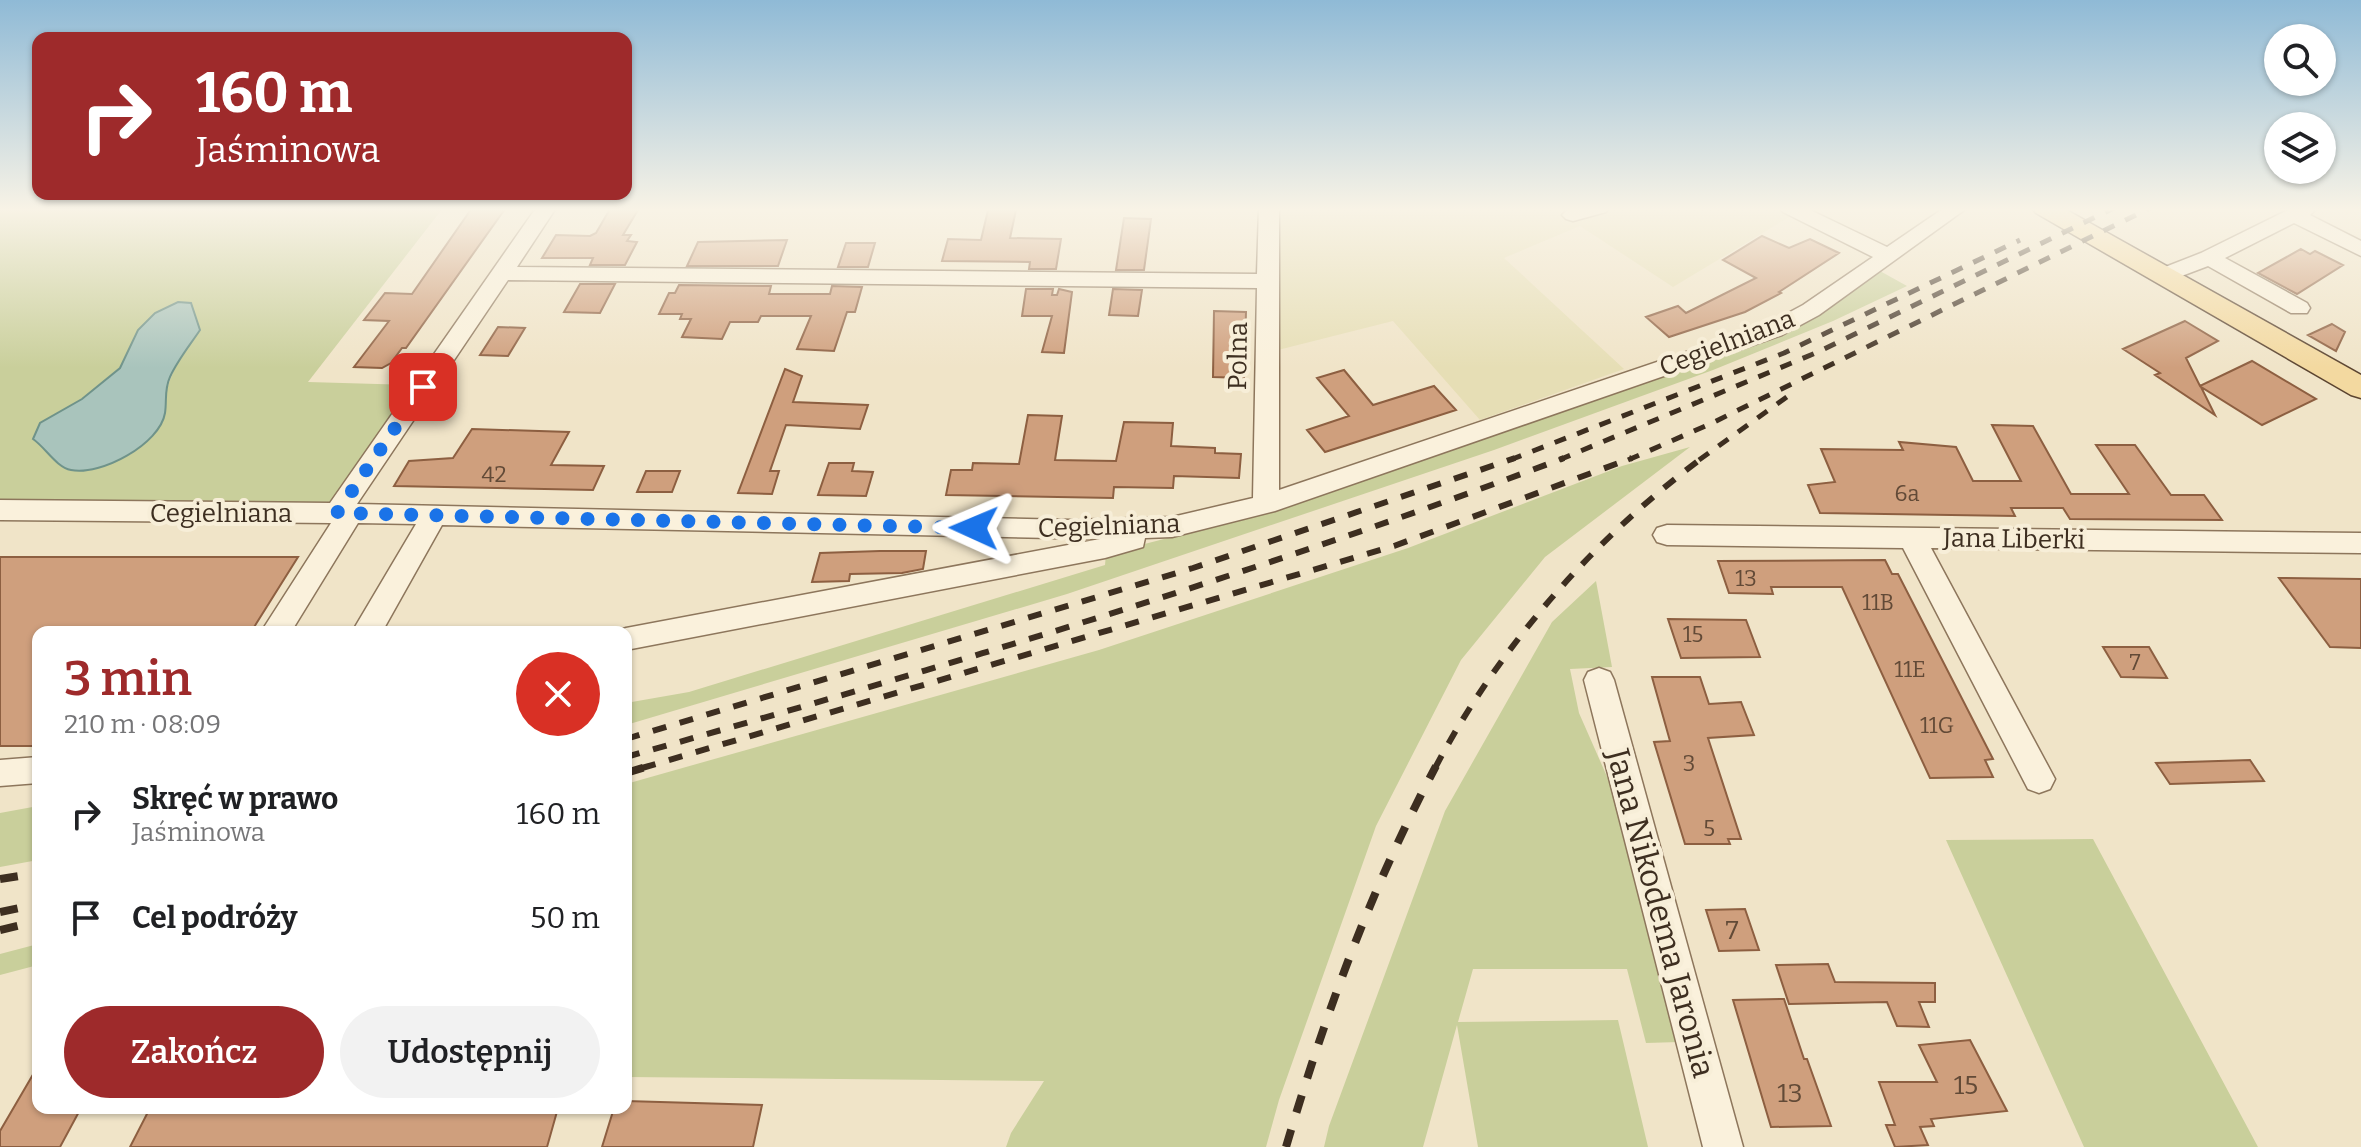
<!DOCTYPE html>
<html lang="pl">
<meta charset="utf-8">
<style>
body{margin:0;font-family:Bitter,serif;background:#f2f2f2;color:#202124;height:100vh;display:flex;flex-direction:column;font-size:30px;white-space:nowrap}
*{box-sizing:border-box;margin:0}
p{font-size:26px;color:#757577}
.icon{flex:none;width:44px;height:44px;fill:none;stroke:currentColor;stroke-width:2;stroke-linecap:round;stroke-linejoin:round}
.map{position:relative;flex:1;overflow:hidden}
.drawer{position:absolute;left:32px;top:626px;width:600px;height:488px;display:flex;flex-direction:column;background:#fff;border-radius:16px;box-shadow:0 2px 6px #0004}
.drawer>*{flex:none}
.banner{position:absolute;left:32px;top:32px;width:600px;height:168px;border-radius:16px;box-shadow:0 2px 6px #0004;background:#9e2a2b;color:#fff;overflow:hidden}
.fabs{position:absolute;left:2264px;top:24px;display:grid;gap:16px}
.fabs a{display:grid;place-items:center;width:72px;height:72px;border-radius:50%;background:#fff;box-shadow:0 2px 6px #0004;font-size:40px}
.pin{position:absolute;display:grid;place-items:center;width:68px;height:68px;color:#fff;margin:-34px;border-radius:16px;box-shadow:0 4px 12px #0006}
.me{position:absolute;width:88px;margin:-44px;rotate:271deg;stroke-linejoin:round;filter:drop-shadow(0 0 6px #0008)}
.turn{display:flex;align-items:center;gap:28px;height:168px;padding:0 32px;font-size:36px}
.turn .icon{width:104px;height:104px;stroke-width:2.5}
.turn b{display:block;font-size:56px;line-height:68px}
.round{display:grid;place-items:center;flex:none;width:84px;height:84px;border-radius:42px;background:#f2f2f2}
.overview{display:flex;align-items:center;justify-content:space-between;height:136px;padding:0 32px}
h1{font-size:48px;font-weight:600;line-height:60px;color:#9e2a2b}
.button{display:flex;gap:16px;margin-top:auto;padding:16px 32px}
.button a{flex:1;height:92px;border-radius:48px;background:#9e2a2b;color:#fff;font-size:32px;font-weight:600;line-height:92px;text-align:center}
.button a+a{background:#f2f2f2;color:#202124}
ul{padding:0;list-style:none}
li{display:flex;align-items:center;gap:24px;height:104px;padding:0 32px}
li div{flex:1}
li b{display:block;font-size:30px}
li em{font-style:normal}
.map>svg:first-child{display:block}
.farmland{fill:#e6deb5}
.green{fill:#c9cf9b;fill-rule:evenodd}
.water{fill:#a9c4bc;stroke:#6f938a;stroke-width:2}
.building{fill:#cf9f7d;stroke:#8d5f41;stroke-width:2}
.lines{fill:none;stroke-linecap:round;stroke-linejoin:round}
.minor-casing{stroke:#8d765c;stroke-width:3}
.major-casing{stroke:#5b4430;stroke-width:3}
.minor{fill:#faf1dc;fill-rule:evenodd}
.major{fill:#f3d9a0;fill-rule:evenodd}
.rail-far2{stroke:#3d2e20;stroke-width:5;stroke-dasharray:12 12;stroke-linecap:butt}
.rail-far1{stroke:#3d2e20;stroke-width:6;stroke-dasharray:14 14;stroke-linecap:butt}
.rail{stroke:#3d2e20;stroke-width:8;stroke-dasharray:18 18;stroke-linecap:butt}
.route{stroke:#1a73e8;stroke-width:14;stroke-dasharray:0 25.2}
.labels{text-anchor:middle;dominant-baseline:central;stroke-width:8;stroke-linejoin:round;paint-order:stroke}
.number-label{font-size:22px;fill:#624a37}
.street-label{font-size:26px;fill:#3d2e20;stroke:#f7eed8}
.near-number-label{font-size:26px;fill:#624a37}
.near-street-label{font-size:32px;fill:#3d2e20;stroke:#f7eed8}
</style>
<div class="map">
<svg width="2361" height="1147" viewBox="0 0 2361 1147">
<rect width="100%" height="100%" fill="#f0e4c8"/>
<path class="farmland" d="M1281,208H1552L1571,220L1617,208H1774L1791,216L1673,287L1580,226L1504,258L1624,369L1480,420L1393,321L1278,350Z"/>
<path class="green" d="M0,208H443L308,382L412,385L328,505L0,499ZM191,303L200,330C181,359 164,377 165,413C155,426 145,441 133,452C128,458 118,459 111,462C70,476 44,468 40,423L82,399L120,367L138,330L155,313Z
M1880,271L1907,286L1833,321L1713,370L1494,450L1067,594L626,725V703L689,692L1105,565L1106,554L1276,510L1735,352C1792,329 1831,309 1880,271Z
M1690,447L1545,557L1461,660L1376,826L1279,1100L1266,1147H1006L1011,1133L1044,1081L626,1077V784L1099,650L1408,548L1622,466Z
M1596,581L1612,667L1570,669L1579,713L1612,788L1679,1042L1646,1043L1627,969H1473L1458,1022L1618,1020L1648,1147H1478L1457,1025L1423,1147H1324L1329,1126L1445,811L1552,622Z
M38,806V860L0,867V813Z
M2093,839L2258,1147H2084L1946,840Z
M38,944V965L0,975V954Z"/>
<path class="water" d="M178,302L191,303L200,330C190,345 177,361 170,377C164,390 167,400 165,413C160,444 101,476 71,470C56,467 46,448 33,439L40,423L82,399L120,368L138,330L155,313Z"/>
<path class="building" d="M472,208L505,209L406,348H402L391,363L382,368L354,367L389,321L364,320L385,293L412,294Z
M610,209L638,210L623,235H631L627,241L637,242L625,265H590L593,258H542L556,235L590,236L596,233Z
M988,210H1016L1010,238L1061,239L1056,269H1029L1030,262L942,261L948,239L981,240Z
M1124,218L1151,219L1144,270H1116Z
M1762,236L1789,248L1810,239L1839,253L1779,292L1781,293L1745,312L1669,337L1646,317L1678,306L1686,313L1756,278L1723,260Z
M787,240L778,266H687L698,242Z
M846,243H875L868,267H838Z
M2301,249L2310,254L2315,251L2343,265L2297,294L2258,273Z
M580,284H615L600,313L564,312Z
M679,285L771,286L769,294H830L832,286L862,287L855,312H847L834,351L797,349L811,316H761L758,322H730L722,339L682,337L691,319H680L682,314H659L669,293H675Z
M1026,289H1053L1052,295H1057L1059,289L1072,292L1064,353L1042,352L1052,316H1022Z
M1113,289L1142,290L1138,316L1109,315Z
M1214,311L1246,312L1244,378L1213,377Z
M2185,321L2218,341L2186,358L2200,386L2252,361L2316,399L2262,425L2201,387L2215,415L2155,375L2160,373L2123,349Z
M2332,324L2345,332L2336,351L2308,335Z
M498,327L525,328L508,356L480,355Z
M785,369L802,376L793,402L868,405L860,429L786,425L770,471H779L772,494L738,493Z
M1344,370L1373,405L1434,386L1456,410L1325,452L1307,430L1349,416L1317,378Z
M1028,415L1062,416L1055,460L1116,461L1124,422L1173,423L1171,446L1215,448V453L1241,454L1239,478L1174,476L1173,488L1114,487L1113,498L946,495L951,470H972L973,463L1019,464Z
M1992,425L2033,426L2071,494H2129L2096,445H2135L2171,495H2204L2222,520L2070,519L2063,508H2011L2015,516L1820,513L1808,485L1835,482L1821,449L1903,450L1899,442L1956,447L1973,481H2021Z
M472,429L569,432L551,465L604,466L593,490L394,486L409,461L453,458Z
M829,463H854L852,471L873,472L866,496L818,495Z
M646,471H680L672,492H637Z
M880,551H926L923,569L902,573L850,574L849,581L812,582L820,553Z
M0,557H298L251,632H38V746H0Z
M1885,560L1892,574H1898L1993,759L1985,760L1993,777L1930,778L1842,587H1771L1773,594L1729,593L1718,561Z
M2279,578L2361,579V648L2330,647Z
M1668,619L1746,620L1760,657L1681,658Z
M2103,647H2149L2167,678L2121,677Z
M1652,677H1700L1709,704L1741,702L1754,735L1708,738L1741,839H1728L1730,844H1685L1654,742L1670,741Z
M2250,760L2264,781L2170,784L2156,763Z
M1745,909L1759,950L1719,951L1706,910Z
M1828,964L1835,982L1935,983V1002H1919L1929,1027L1897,1026L1887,1002L1789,1004L1776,965Z
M1784,999L1804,1059H1807L1831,1126L1771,1127L1733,1000Z
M1970,1040L2007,1111L1931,1119L1934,1126L1920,1127L1928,1145L1895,1147L1886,1125H1895L1879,1082H1937L1919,1045Z
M38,1066V1108H81L60,1147H0V1131Z
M626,1101L762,1105L753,1147H602L614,1108H626Z
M150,1108H558L547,1147H130Z"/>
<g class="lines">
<defs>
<path id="minor" d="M536,208H556L517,267L1257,274L1259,208H1279V490L1766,325L1803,305L1873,257L1783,212L1780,208H1806L1887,247L1944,208H1967L1819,315L1782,335L1275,511L1172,537L1145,538L1143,547L1105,558L626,650V632H615L626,628L1100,539L442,525L382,632H352L416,524L358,523L291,632H261L331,523L0,520V500L330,503ZM508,280L1257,288L1253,498L1172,517L1070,520L357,504Z
M1576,208H1609L1606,212L1573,221L1566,219L1562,215L1566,211Z
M2292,208H2317L2310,215L2361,241V256L2294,223L2225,258L2307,303L2310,308L2307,313H2291L2208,266L2163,283L2152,276L2155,271L2201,253Z
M1667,525L2361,533V553L1931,548L2055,779L2050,789L2039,793L2028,789L1903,548L1667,545L1657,542L1653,535L1657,528Z
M1599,668L1610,672L1614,680L1743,1147H1703L1584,680L1588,672Z
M38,757V783L0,786V760Z"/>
<path id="major" d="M2032,208H2063L2361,375V398L2351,395L2036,213Z"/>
</defs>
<use href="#minor" class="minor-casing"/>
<use href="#major" class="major-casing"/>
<use href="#minor" class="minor"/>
<use href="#major" class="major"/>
<path class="rail-far2" d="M1510,460L1784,353L2020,240
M1559,460L1818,352L2114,208
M1628,460L1710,424L2150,208
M1699,460L1791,394"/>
<path class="rail-far1" d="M626,739L1193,568L1515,458
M626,757C942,668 1256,574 1564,458
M642,768L1394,546L1632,458
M1435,768C1499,647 1592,540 1702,458"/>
<path class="rail" d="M626,773L649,766
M0,879L38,873
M0,912L38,904
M0,930L38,921
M1286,1147C1325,1015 1371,888 1436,766"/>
</g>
<linearGradient id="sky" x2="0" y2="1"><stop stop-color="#8fbad6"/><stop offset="0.57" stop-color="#f8f3e6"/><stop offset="1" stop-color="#f8f3e6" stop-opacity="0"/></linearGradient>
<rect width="2361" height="368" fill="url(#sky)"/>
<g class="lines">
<path class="route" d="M423,387L337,513L974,528"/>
</g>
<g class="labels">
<g class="number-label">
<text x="494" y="474">42</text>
<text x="1907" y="493">6a</text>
<text x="1746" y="578">13</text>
<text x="1878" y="602">11B</text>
<text x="1693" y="634">15</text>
<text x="2135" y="662">7</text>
<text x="1910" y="669">11E</text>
<text x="1937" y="725">11G</text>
<text x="1689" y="763">3</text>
<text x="1709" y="828">5</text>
</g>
<g class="street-label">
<text transform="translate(1727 343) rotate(-21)">Cegielniana</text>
<text transform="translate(1238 356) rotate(-89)">Polna</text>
<text x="221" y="513">Cegielniana</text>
<text transform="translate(1109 526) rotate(-2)">Cegielniana</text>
<text transform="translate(2014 539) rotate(1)">Jana Liberki</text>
</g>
<g class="near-number-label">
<text x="1732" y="930">7</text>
<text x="1966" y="1085">15</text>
<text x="1790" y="1093">13</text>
</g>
<g class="near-street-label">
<text transform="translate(1661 913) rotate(75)">Jana Nikodema Jaronia</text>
</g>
</g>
</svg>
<div class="fabs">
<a><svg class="icon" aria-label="search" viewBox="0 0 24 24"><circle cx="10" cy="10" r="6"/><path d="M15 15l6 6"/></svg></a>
<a><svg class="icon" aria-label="layers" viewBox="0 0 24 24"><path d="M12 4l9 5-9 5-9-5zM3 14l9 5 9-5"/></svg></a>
</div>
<div class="pin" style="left:423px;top:387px;background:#d93025"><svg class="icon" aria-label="arrive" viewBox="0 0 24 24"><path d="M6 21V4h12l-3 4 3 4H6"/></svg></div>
<svg class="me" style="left:974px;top:528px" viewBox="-20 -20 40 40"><path d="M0-17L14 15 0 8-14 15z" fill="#1a73e8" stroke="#fff" stroke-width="4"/></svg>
<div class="banner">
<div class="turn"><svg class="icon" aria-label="right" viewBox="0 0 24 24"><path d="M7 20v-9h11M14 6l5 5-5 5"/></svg><div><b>160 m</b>Jaśminowa</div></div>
</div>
<section class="drawer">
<div class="overview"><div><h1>3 min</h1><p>210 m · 08:09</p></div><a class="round" style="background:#d93025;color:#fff"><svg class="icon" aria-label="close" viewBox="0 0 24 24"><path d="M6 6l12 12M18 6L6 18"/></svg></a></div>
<ul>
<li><svg class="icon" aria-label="right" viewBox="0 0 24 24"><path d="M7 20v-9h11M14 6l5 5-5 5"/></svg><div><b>Skręć w prawo</b><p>Jaśminowa</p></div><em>160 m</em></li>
<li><svg class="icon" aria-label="arrive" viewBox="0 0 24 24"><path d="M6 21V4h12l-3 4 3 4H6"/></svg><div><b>Cel podróży</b></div><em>50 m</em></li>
</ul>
<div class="button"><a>Zakończ</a><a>Udostępnij</a></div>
</section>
</div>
